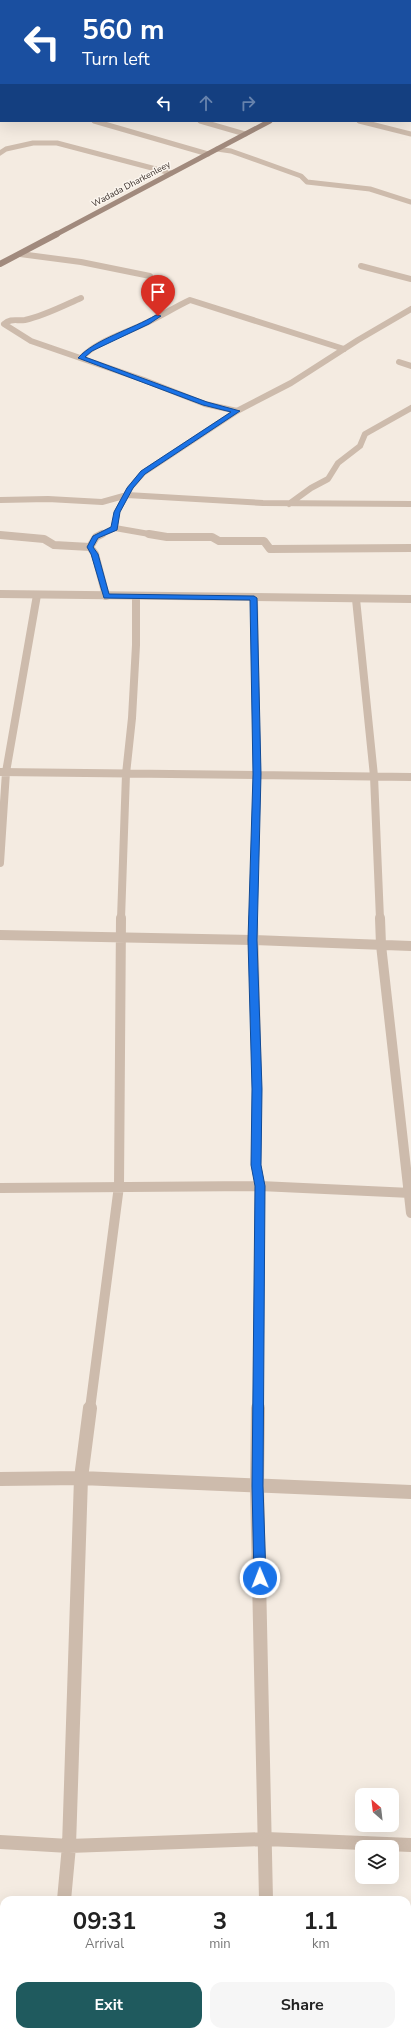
<!DOCTYPE html>
<style>
body{margin:0;font-family:"Nunito Sans",sans-serif;background:#f6f6f6;color:#222;height:100vh;display:flex;flex-direction:column;font-size:15px;white-space:nowrap}
*{box-sizing:border-box;margin:0}
p{font-size:13px;color:#767676}
.icon{flex:none;width:22px;height:22px;fill:none;stroke:currentColor;stroke-width:2;stroke-linecap:round;stroke-linejoin:round}
.map{position:relative;flex:1;overflow:hidden}
.side{position:absolute;left:0px;top:1896px;width:411px;height:140px;display:flex;flex-direction:column;background:#fff;border-radius:12px 12px 0 0;box-shadow:0 4px 16px #0002}
.side>*{flex:none}
.guide{position:absolute;left:0px;top:0px;width:411px;height:122px;box-shadow:0 4px 16px #0002;background:#1a4fa0;color:#fff;overflow:hidden}
.needle{width:26px;rotate:332deg}
.fabs{position:absolute;left:355px;top:1788px;display:grid;gap:8px}
.fabs a{display:grid;place-items:center;width:44px;height:44px;border-radius:8px;background:#fff;box-shadow:0 4px 16px #0002;font-size:20px}
.pin{position:absolute;display:grid;place-items:center;width:34px;height:34px;color:#fff;margin:-41px -17px;border-radius:50% 50% 50% 0;rotate:-45deg;box-shadow:0 0 4px #0007}
.pin .icon{rotate:45deg}
.me{position:absolute;width:44px;margin:-22px;rotate:359deg;stroke-linejoin:round;filter:drop-shadow(0 0 3px #0008)}
.turn{display:flex;align-items:center;gap:14px;height:84px;padding:0 16px;font-size:18px}
.turn .icon{width:52px;height:52px;stroke-width:2.5}
.turn b{display:block;font-size:28px;line-height:34px}
.lanes{display:flex;align-items:center;height:38px;padding:0 16px;background:#0003;justify-content:center;gap:20px;direction:ltr}
.lanes .off{opacity:.35}
.eta{display:flex;justify-content:space-evenly;align-items:center;height:68px;text-align:center}
.eta b{font-size:24px;font-weight:700;line-height:28px}
.action{display:flex;gap:8px;margin-top:auto;padding:8px 16px}
.action a{flex:1;height:46px;border-radius:12px;background:#1f5a5e;color:#fff;font-size:16px;font-weight:700;line-height:46px;text-align:center}
.action a+a{background:#f6f6f6;color:#222}
.map>svg:first-child{display:block}
.lines{fill:none;stroke-linecap:round;stroke-linejoin:round}
.minor-far4{stroke:#cdbbac;stroke-width:5}
.minor-far3{stroke:#cdbbac;stroke-width:6}
.minor-far2{stroke:#cdbbac;stroke-width:8}
.minor-far1{stroke:#cdbbac;stroke-width:10}
.minor{stroke:#cdbbac;stroke-width:14}
.tertiary{stroke:#cdbbac;stroke-width:8}
.secondary-far1{stroke:#a18a7d;stroke-width:5}
.secondary{stroke:#a18a7d;stroke-width:6}
.route{fill:#1a73e8;stroke:#114b97}
.labels{text-anchor:middle;dominant-baseline:central;stroke-width:3;stroke-linejoin:round;paint-order:stroke}
.far-street-label{font-size:9px;fill:#3b302b;stroke:#fbf5ee}
</style>
<div class="map">
<svg width="411" height="2036" viewBox="0 0 411 2036">
<rect width="100%" height="100%" fill="#f4ebe1"/>
<g class="lines">
<path class="minor-far4" d="M134,1L137,0
M94,121L208,154
M200,121L245,134
M359,121L411,134
M217,149L231,151L301,176L307,182L370,189L411,202
M0,153L6,149L33,143H57L171,173"/>
<path class="minor-far3" d="M20,254L81,262L150,276
M361,266L411,279
M81,298C63,306 44,316 25,320C16,321 11,318 4,324L31,341L144,380L205,404L237,411
M81,358C99,340 124,334 146,323C161,316 175,307 190,300L344,349
M399,362L411,366
M0,500L48,499L102,502L127,495L263,503L411,504
M289,504L311,488L328,479L338,463L360,446L365,434L411,408
M115,528L155,535
M100,535L115,528L117,512L130,488L143,473L237,411L291,383L358,340L411,309"/>
<path class="minor-far2" d="M102,534L96,537L90,547L95,554L106,596
M149,534L167,537H212L219,541H264L270,549L411,548
M0,535L44,539L54,545L90,547
M356,599L374,776L380,919
M0,772L411,777
M0,863L6,772L37,595
M121,919L126,774L132,718L136,645V597
M253,919L257,774L254,598"/>
<path class="minor-far1" d="M253,918L257,1089L256,1165L260,1186L258,1409
M380,918L381,945L411,1213
M0,935L252,940L411,946
M0,1188L260,1186L411,1193
M90,1409L119,1186L121,918"/>
<path class="minor" d="M258,1408L257,1486L266,1900
M0,1479L81,1478L411,1492
M0,1842L69,1846L266,1839L411,1845
M64,1900L69,1846L81,1478L90,1408
M264,2032V2036
M50,2036L51,2032"/>
<path class="tertiary" d="M0,594L411,599"/>
<path class="secondary-far1" d="M55,235L270,121"/>
<path class="secondary" d="M0,264L57,234"/>
</g>
<path class="route" d="M156,315L161,316L149,324L92,351L85,357L207,402L240,411L145,474L133,488L120,512L117,530L98,538L93,547L98,554L109,594L254,596L257,598L261,774L257,940L262,1089L261,1165L265,1186L263,1486L266,1578L264,1582L260,1584L256,1582L254,1578L252,1486L255,1186L251,1165L252,1089L248,940L253,774L250,600L104,598L91,554L87,547L93,536L111,527L114,512L127,488L141,471L231,412L203,405L78,358C95,339 133,329 156,315Z"/>
<g class="labels">
<g class="far-street-label">
<text transform="translate(131 184) rotate(-28)">Wadada Dharkenleey</text>
</g>
</g>
</svg>
<div class="fabs">
<a><svg class="needle" viewBox="-14 -14 28 28"><path d="M0-13l5 13h-10z" fill="#e53935"/><path d="M0 13l5-13h-10z" fill="#767676"/></svg></a>
<a><svg class="icon" aria-label="layers" viewBox="0 0 24 24"><path d="M12 4l9 5-9 5-9-5zM3 14l9 5 9-5"/></svg></a>
</div>
<div class="pin" style="left:158px;top:316px;background:#d93025"><svg class="icon" aria-label="arrive" viewBox="0 0 24 24"><path d="M6 21V4h12l-3 4 3 4H6"/></svg></div>
<svg class="me" style="left:260px;top:1578px" viewBox="-20 -20 40 40"><circle r="17" fill="#1a73e8" stroke="#fff" stroke-width="3"/><path d="M0-11L8 9 0 5-8 9z" fill="#fff"/></svg>
<div class="guide">
<div class="turn"><svg class="icon" aria-label="left" viewBox="0 0 24 24"><path d="M17 20v-9H6M10 6l-5 5 5 5"/></svg><div><b>560 m</b>Turn left</div></div>
<div class="lanes"><svg class="icon" aria-label="left" viewBox="0 0 24 24"><path d="M17 20v-9H6M10 6l-5 5 5 5"/></svg><svg class="icon off" aria-label="ahead" viewBox="0 0 24 24"><path d="M12 20V5M6 11l6-6 6 6"/></svg><svg class="icon off" aria-label="right" viewBox="0 0 24 24"><path d="M7 20v-9h11M14 6l5 5-5 5"/></svg></div>
</div>
<section class="side">
<div class="eta">
<div><b>09:31</b><p>Arrival</p></div>
<div><b>3</b><p>min</p></div>
<div><b>1.1</b><p>km</p></div>
</div>
<div class="action"><a>Exit</a><a>Share</a></div>
</section>
</div>
